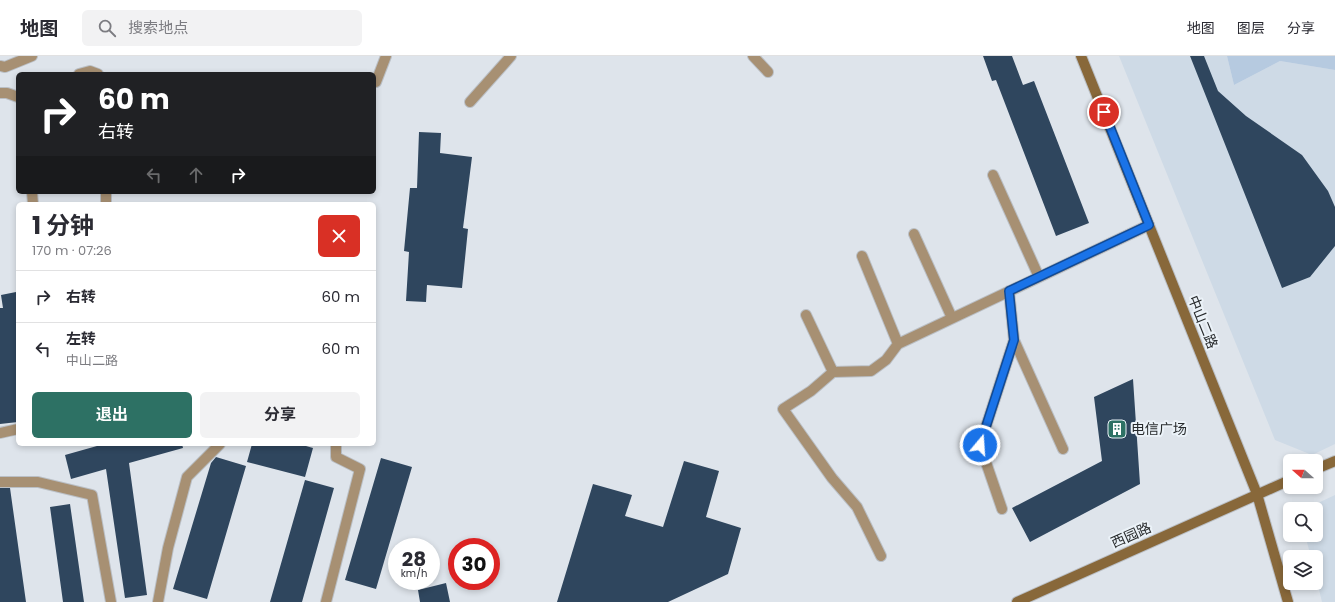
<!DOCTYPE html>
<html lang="zh">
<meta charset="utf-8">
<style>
body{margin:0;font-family:Poppins,"Noto Sans SC",sans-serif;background:#f2f2f3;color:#2b2b33;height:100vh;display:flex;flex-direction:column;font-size:15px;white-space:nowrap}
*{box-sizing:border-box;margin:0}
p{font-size:13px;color:#7c7c81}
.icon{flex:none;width:22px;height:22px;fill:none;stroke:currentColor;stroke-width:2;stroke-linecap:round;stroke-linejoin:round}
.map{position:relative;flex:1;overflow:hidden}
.details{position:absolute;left:16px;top:146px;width:360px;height:244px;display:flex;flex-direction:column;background:#fff;border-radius:6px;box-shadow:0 2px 6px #0003}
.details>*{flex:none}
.top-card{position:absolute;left:16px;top:16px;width:360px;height:122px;border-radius:6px;box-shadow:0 2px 6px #0003;background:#202124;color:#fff;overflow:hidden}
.needle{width:26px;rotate:291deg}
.tools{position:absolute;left:1283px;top:398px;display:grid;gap:8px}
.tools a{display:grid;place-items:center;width:40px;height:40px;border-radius:6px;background:#fff;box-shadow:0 2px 6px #0003;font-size:20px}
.speed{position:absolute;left:388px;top:482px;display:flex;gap:8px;font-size:20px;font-weight:700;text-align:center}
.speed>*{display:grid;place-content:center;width:52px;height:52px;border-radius:50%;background:#fff;box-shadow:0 2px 6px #0003;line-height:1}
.speed small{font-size:10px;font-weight:400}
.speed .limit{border:6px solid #d22;background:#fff;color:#111}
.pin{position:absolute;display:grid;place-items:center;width:34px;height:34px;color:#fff;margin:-17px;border:2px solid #fff;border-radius:50%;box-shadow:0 1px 4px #0007}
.me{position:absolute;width:44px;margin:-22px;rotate:18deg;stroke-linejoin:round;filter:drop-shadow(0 0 3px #0008)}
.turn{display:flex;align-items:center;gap:14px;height:84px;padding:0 16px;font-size:18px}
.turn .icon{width:52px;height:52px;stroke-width:2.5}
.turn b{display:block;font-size:28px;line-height:34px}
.lanes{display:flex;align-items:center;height:38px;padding:0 16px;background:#0003;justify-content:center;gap:20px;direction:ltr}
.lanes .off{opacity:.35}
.round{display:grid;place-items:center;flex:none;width:42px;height:42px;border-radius:6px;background:#f2f2f3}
.summary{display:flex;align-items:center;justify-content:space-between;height:68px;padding:0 16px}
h1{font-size:24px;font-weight:700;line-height:30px}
.action{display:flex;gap:8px;margin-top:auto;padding:8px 16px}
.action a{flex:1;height:46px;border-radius:6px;background:#2d7164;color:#fff;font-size:16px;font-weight:700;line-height:46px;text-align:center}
.action a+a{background:#f2f2f3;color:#2b2b33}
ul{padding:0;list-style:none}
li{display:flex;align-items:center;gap:12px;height:52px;padding:0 16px;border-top:1px solid #e1e1e2}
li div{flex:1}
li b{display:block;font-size:15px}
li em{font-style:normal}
header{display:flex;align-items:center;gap:24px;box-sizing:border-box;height:56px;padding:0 20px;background:#fff;border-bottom:1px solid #e1e1e2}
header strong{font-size:19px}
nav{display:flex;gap:22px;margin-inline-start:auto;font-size:14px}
.search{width:280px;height:36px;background:#f2f2f3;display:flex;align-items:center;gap:10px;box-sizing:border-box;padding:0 14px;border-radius:6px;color:#7c7c81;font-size:15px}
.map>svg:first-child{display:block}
.built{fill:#cedae6}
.green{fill:#b6cae0}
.building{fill:#2f465e}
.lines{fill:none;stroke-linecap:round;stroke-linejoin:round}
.street-casing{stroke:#babfc5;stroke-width:12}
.secondary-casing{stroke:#babfc5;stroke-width:12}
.street{stroke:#a79073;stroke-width:10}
.secondary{stroke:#88683a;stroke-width:10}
.route-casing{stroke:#114b97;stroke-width:10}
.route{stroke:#1a73e8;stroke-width:7}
.labels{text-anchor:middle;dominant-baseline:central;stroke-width:4;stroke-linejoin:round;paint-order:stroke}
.street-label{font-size:14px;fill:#282b2d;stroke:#ebf2f8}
.poi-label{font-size:14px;fill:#282b2d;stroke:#ebf2f8;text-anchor:start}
</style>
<header>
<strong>地图</strong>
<div class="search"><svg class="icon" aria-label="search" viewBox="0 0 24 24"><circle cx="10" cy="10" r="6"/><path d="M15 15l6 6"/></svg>搜索地点</div>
<nav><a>地图</a><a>图层</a><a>分享</a></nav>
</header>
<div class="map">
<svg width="1335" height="546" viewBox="0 0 1335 546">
<rect width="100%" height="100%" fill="#dee4eb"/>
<path class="built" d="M1119,0H1227L1234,29L1280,5L1335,14V388L1312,399L1275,384Z
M1335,439V546H1322L1316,521V501H1311L1305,479H1316V453H1305Z"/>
<path class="green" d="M1227,0H1335V14L1280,5L1234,29Z"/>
<path class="building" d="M983,0H1012L1023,29L1034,25L1089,167L1056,180L996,24L992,25Z
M1190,0H1204L1218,35L1246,60L1302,99L1328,135L1335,151V190L1310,221L1282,232Z
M419,76L441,77L440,97L472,101L463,172L468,173L462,232L427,229L426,246L406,245L409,196L404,195L410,132H417Z
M16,236L18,248V366L0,368V252H3L1,239Z
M1133,323L1140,428L1030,486L1012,452L1102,405L1094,341Z
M104,388H182L183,392L129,407L147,539L125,542L106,413L71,423L65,399Z
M252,388H299L313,392L305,421L247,406Z
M216,401L246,410L207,543L173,533L211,407Z
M381,402L412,411L376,533L345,524Z
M684,405L719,415L706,461L741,472L728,518L668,546H557L593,428L632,439L625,460L663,471Z
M305,424L334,432L302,546H270Z
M0,432H10L26,546H0Z
M70,448L84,546H63L50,451Z
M446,527L450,546H420L418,534Z"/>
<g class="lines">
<defs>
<path id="street" d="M753,0L768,16
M0,10L5,11L32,0
M79,18L90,15L98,18
M376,26L386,0
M0,37H7L18,41
M470,46L511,0
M993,119L1039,221
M32,136L33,148
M106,136V148
M914,178L952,262
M862,200L898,288
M806,259L833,316
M1014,284L1063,393
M0,377L18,373
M0,426H38L92,439L111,546
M1002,453L980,389L1014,284L1009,235
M881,500L857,451L832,422L783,353L811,335L833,316L871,315L886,304L898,288L1149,169
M158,546L168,492L187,421L220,388
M326,546L360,413L336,401V388"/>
<path id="secondary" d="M1081,0L1257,438L1288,546
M1316,413L1335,405
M1017,546L1290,424"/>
</defs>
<use href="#street" class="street-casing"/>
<use href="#secondary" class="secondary-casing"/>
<use href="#street" class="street"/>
<use href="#secondary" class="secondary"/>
</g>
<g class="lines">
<defs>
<path id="route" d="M980,389L1014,284L1009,235L1149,169L1104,56"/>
</defs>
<use href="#route" class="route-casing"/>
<use href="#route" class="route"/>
</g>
<defs>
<symbol id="building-square" viewBox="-11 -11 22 22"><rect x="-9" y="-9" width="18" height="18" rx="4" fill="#2d7164" stroke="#ebf2f8"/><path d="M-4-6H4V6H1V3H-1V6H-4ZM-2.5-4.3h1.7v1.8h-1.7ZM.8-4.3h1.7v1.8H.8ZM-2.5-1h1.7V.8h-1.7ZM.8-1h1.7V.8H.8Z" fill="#fff"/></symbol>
</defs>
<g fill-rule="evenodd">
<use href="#building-square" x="1106" y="362" width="22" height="22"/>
</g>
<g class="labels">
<g class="street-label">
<text transform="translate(1203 266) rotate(68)">中山二路</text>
<text transform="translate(1131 479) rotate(-24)">西园路</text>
</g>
<g class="poi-label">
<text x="1131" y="373">电信广场</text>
</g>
</g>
</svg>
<div class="tools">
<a><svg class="needle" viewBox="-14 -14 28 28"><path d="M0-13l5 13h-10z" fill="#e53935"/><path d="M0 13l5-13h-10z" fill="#7c7c81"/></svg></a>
<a><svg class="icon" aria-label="search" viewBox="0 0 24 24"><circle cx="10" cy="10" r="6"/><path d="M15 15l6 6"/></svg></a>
<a><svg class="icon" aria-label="layers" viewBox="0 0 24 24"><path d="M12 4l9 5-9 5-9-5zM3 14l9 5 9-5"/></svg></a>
</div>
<div class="speed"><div>28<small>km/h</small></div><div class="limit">30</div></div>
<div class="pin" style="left:1104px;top:56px;background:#d93025"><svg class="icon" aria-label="arrive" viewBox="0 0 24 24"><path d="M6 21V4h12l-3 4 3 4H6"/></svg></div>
<svg class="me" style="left:980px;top:389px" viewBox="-20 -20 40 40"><circle r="17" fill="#1a73e8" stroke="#fff" stroke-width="3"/><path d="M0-11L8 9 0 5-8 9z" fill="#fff"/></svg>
<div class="top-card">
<div class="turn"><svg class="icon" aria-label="right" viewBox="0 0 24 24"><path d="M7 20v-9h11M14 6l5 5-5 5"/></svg><div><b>60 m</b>右转</div></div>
<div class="lanes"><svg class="icon off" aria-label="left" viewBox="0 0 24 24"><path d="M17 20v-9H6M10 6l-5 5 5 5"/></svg><svg class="icon off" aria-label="ahead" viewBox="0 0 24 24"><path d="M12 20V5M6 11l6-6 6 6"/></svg><svg class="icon" aria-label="right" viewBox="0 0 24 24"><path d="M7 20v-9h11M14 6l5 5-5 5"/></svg></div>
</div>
<section class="details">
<div class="summary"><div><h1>1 分钟</h1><p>170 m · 07:26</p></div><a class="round" style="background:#d93025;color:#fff"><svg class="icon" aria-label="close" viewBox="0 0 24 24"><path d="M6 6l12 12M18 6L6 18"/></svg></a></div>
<ul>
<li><svg class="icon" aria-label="right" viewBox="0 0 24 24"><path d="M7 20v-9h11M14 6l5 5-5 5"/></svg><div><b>右转</b></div><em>60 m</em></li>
<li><svg class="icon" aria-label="left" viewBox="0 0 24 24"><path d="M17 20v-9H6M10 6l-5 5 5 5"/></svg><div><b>左转</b><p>中山二路</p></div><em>60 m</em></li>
</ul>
<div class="action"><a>退出</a><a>分享</a></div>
</section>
</div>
